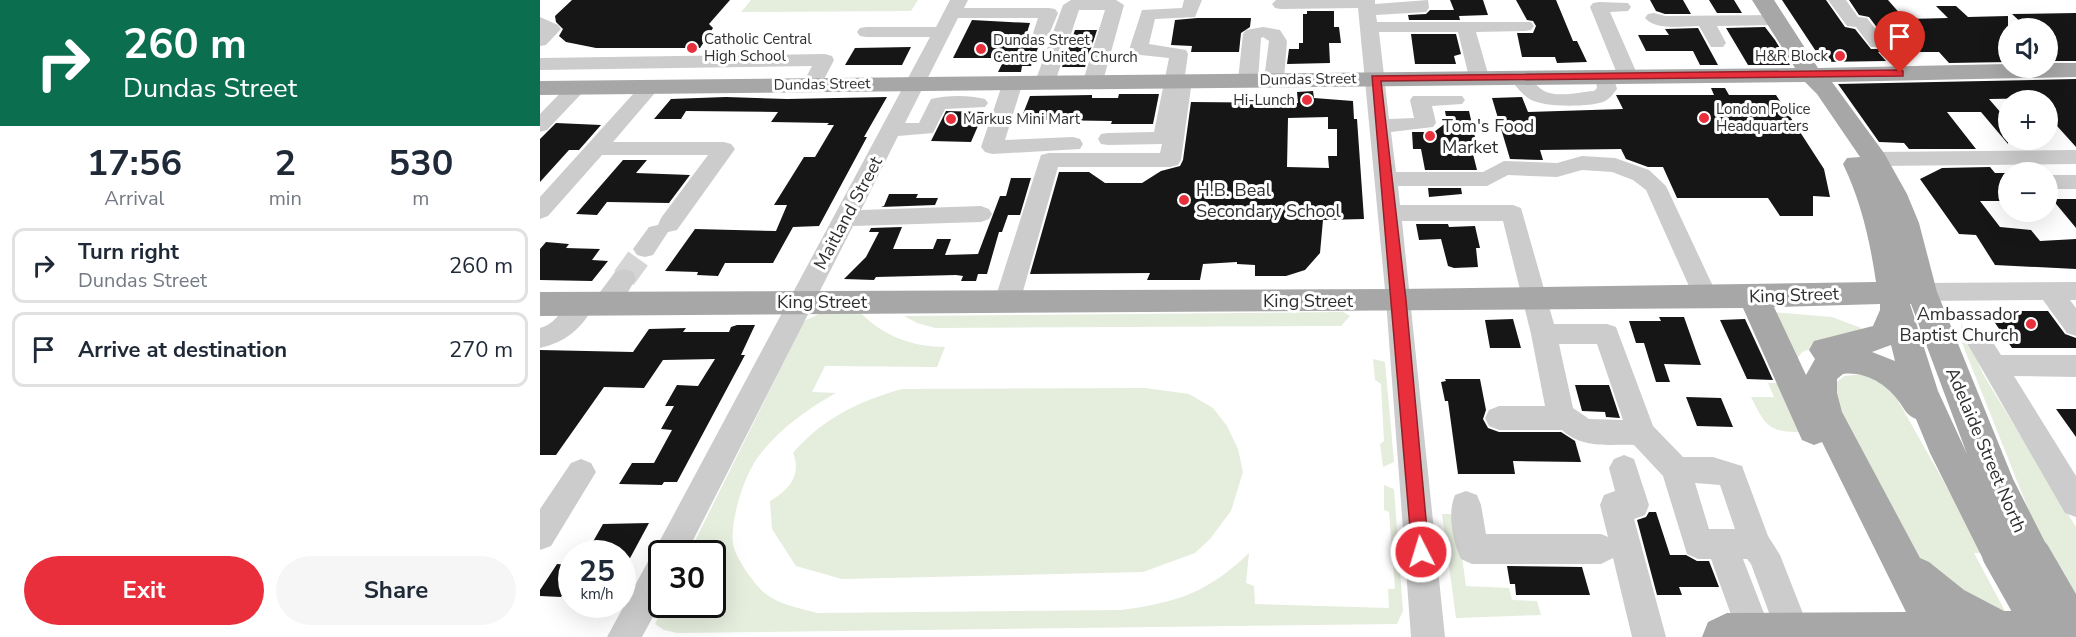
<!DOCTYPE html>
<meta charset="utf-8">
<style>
body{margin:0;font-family:"Nunito Sans",sans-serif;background:#f6f6f7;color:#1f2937;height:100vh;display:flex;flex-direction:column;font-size:22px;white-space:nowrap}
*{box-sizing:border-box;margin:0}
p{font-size:20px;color:#747a83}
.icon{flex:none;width:33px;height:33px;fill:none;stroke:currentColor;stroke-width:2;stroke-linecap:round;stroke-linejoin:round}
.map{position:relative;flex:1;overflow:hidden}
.drawer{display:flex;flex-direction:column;background:#fff;width:540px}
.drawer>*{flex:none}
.banner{background:#0b6e4f;color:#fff;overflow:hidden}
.fabs{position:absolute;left:1458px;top:18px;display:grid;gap:12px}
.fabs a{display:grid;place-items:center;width:60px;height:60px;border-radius:50%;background:#fff;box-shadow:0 6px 24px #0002;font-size:30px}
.speed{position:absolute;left:18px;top:540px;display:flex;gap:12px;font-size:30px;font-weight:700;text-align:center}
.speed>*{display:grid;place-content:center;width:78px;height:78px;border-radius:50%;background:#fff;box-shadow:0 6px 24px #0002;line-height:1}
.speed small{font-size:15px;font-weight:400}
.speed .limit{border:3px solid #111;border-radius:9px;background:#fff;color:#111}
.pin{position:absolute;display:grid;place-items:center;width:51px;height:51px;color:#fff;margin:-62px -26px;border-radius:50% 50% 50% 0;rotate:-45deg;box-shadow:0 0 6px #0007}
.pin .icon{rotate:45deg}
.me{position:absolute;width:66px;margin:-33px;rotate:355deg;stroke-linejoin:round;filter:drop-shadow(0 0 4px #0008)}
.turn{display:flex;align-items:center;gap:21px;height:126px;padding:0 24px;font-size:27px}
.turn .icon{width:78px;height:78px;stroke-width:2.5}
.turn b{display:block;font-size:42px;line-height:51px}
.eta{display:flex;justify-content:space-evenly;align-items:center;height:102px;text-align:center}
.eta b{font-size:36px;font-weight:700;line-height:42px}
.button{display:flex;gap:12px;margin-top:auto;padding:12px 24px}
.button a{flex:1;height:69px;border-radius:36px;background:#e92f3c;color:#fff;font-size:24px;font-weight:700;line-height:69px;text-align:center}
.button a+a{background:#f6f6f7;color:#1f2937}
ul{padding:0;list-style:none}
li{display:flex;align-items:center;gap:18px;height:75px;margin:0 12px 9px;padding:0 12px;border:3px solid #e0e1e3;border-radius:12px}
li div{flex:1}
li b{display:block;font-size:22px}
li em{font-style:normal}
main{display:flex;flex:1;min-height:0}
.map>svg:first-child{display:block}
.green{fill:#e5eddd}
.building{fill:#161616;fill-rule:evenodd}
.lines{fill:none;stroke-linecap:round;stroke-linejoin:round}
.minor-tunnel{stroke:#d5d5d5;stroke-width:24;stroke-dasharray:24 12;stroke-linecap:butt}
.minor{fill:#ccc;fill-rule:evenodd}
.major{fill:#a7a7a7;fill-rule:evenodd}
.major-bridge{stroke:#a7a7a7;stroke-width:38}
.route{fill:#e92f3c;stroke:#971f27;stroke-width:1.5}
.poi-dot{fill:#e92f3c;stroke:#fff;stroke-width:2}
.labels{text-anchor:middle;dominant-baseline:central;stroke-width:6;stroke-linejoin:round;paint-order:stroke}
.far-poi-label{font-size:15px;fill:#2f2f2f;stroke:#fff;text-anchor:start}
.far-street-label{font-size:15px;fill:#2f2f2f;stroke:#fff}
.poi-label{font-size:18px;fill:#2f2f2f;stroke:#fff;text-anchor:start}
.street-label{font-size:18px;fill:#2f2f2f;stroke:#fff}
</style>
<main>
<section class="drawer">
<div class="banner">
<div class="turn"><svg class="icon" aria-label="right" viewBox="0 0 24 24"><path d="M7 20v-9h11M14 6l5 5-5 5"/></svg><div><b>260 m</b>Dundas Street</div></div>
</div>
<div class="eta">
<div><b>17:56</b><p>Arrival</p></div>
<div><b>2</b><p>min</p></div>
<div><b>530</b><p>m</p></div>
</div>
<ul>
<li><svg class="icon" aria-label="right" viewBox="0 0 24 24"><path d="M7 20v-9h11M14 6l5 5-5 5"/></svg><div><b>Turn right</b><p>Dundas Street</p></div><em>260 m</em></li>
<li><svg class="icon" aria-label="arrive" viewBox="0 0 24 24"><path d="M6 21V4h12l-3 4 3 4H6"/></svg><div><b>Arrive at destination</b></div><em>270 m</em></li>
</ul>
<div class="button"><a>Exit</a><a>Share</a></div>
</section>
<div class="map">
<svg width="1536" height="637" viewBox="0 0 1536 637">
<rect width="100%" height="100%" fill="#fff"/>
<path class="green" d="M211,0H378L371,11L201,12Z
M803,312L810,316L801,326L395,328L377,323L364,316Z
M1233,312L1292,317L1321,328L1323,335L1284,344L1262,352L1253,364Z
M321,313C343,336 373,347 405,347L397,367L285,366L272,392L296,393C266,410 239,429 218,457C204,476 190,520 193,544C195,557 215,586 226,594C240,605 260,608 277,613L582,610C638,602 667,593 709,553L706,583L714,586L715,604L849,608L848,589H855L849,512L844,510V485L854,489L863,611L857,624L137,633L124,630L115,624L124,605L172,604V554L149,553L264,321L279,314Z
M1421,323L1443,374L1536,527V603L1507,556L1422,343Z
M833,359L845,362L854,462L843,467L840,444L844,441L841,384L835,380Z
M1323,374L1352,390L1444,553H1434L1465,611L1428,607L1377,563L1296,411L1295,384L1304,376Z
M1228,383H1240L1262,432C1229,433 1225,425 1211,397H1234Z
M605,388L649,394L673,408L687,426L698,449L703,472L691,511L670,539L655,553L603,572L302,579L256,566L232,529L230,501C249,490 262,475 253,453C282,419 319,401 362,389Z
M902,514H916L926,586L969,588L972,600L997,601L1001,615L916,618Z"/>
<path class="building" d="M32,0H190L169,24L173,28L160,48H56L26,42L19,36L23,29L16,22L15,16Z
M910,0H943L948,15L919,16L920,20H869L868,15L886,14L890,10H914Z
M976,0H1016L1033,41H1037L1047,62L1017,63L1015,57H982L977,33H993L996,26L993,21L987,20Z
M1110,0H1143L1151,14H1125L1116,11Z
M1169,0H1194L1202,13H1177Z
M1242,0H1286L1305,27L1315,29L1331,49H1343L1348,42L1329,17L1319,15L1309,0H1348L1362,16L1368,19L1408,18L1396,6H1416L1428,17L1468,16V62L1409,63L1399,52H1338L1346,61L1283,62Z
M767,11H794V27H799L801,43H789L790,63L747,64L749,49H759V43H763V14H767Z
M1536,13V61H1508V28H1487L1472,14Z
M657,18H711L710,27L701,33L699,52H651L652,46L631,45L635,20Z
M432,20L490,23L485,39L501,40L491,66H482L481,72H458L465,58H413Z
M1225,27L1235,40L1250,65H1208L1186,28Z
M1158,28L1178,65H1160L1153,51H1106L1098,35H1129L1125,29Z
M535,30H557L545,67H522Z
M871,34H916L921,54L914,56L916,64H875Z
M371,47L362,65H305L315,48Z
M1536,79V147L1508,116V98L1449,99L1468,121V144L1441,112H1407L1436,149H1369L1364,143L1339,142L1298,84Z
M1171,88H1185L1189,95H1236L1284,169L1290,197L1273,196V216H1240L1228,198H1137L1123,167H1108L1086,159L1081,149L1000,150L1003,160L970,159L952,98L982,97L988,112L1083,109L1076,95H1174Z
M773,91L774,98L813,101L814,119H817L824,219L783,220L780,253L765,270L746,276H715V265L697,264V262L663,264L660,280H607L610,273L490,274L519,172H549L565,183H602L621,171L640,166L643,160L651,102L758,103L757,92ZM788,117V129H797V156H788L789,168L747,167L748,118Z
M579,94H619L613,124H571L572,121L506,120L505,124H479L490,96L552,95V98H578Z
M186,97L247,99L347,97L324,137H327L279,226L253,227L233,263H185L178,276L157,275L158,272L125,271L155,229L236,231L247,205H234L264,157H275L294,125H287L289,123L231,122L238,112L146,111L141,119H114L131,99Z
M406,111L444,112L431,142L391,141Z
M905,111H929L938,150H932L937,170H885L881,149H873L872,132H894L907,122Z
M16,123L61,125L39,150H29L0,182V139Z
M83,160H107L96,173L150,175L129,203L67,202L57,215L36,214Z
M1450,167L1455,173H1468V201H1440L1460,227L1491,230L1500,241L1536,239V269L1455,265L1436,235L1419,234L1380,179L1402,168Z
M471,178H491L480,215H468L462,232H459L447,274H438L436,281H421L423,276L416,275L336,277L334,280L304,279L326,257L339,232H329L331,228L362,227L353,249H393L397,239H411L405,255L438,254L460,196H466Z
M888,188H921L922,194L889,197Z
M349,194H378L376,198H398L395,205L341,207L344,206Z
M1512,199H1536V228Z
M876,224H908L909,227L935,226L940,248H936L938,267L914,268L908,266L901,239L879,240Z
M6,242L29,244L26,248L60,249L52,260L68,261L52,281L0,280V249Z
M1447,311H1508L1525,334L1536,338V348H1472Z
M1119,317H1144L1161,365L1124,364L1130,382H1116L1104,343H1096L1089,321H1121Z
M973,319L981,348H950L945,320Z
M1205,319L1224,360L1233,380L1207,379L1180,320Z
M197,325H215L201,355H205L137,482H124L122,485L79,484L92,463H114L132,430L121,429L134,406H125L137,385L158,386L175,359L123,360L104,388L64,387L16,455H0V350L93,352L109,329L146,328L143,332H189L191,327Z
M905,379H940L946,410L943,419L948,428L959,432H1021L1035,441L1041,462L973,461L975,474H918L908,401H905L901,382L906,381Z
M1035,385H1069L1080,418L1066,417L1065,412L1042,411Z
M1146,397L1181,398L1193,427L1157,426Z
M1516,409H1536V437Z
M1109,512H1116L1130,555H1146L1157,561H1169L1179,587H1139L1142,595H1117L1097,520L1106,517Z
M109,523L82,573V554H46L63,524Z
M17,564L32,565V578L21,597L0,596V590Z
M967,566L1042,567L1050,595H976L975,584H970Z"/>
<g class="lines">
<path class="minor-tunnel" d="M84,278L105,249"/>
<path class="minor" d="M410,0H428L424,8H509L515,9L518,13L508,37H496L493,33L498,18H418L365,123H379L391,99C407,95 429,95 445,99L448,103L445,107L405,109L393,133L358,136L321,210L441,206L449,209L452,214L449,219L441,222L313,226L146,554H122V600L102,637H67L111,556L114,555L118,544L390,37H326L320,36L317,32L320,28L326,27H396Z
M531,0H576L584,5L563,81L560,85H546L543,81L565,10H539L515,82L512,86H498L495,82L523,5Z
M644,0H662L655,17L615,19L609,44L646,50L648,54L645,75L652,80L641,160L638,165L630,167H518L480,302L476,309L467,311L458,309L454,302L501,155L509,153H620L622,144L568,145L561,144L558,139L561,134L568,133L614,132L629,58L591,54L589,50L602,10L642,8Z
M736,0H835V4L888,0L889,8L886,12L836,15L837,22H991L994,26L991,30L985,31L936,32L949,77L946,81H932L929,77L918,32H839L849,119L874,118L870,100L873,96H922L925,100L922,104L892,106L896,123L893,127L851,132L856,172H943L964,161L1017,163L1042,156L1075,158L1109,170L1126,186L1178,297L1175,304L1166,306L1157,304L1106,190L1093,180L1072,172L1042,170L1017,177L968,175L947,186H858L860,205H973L981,208L1014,324H1067L1076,327L1113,426L1143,457H1173L1202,466L1228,536L1240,555L1271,634L1270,637H1238L1211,564L1207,559H1203L1232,634L1231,637H1199L1171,559H1158L1147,554L1123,476L1094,445C1067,444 1043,449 1022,430H959L949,426L945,418L949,410L959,406H1005L991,334L963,221H862L905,637H871L846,300L818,8L741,9L735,8L732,4ZM1019,344H1057L1083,420L1049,419L1033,408ZM1155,483L1180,485L1195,529H1169Z
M1288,0H1306L1318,17L1327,18L1346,43L1343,47H1331L1316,27L1307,26Z
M1059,2L1088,3L1091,7L1088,11L1070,12L1098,76L1095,80H1081L1078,76L1050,7L1053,3Z
M1114,13L1125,16L1236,15L1242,16L1245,20L1242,24L1236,25L1177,26L1186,43L1183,47H1171L1159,26C1143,26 1116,31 1105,18L1108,14Z
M0,17L18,25L21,29L6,45L0,46Z
M723,27L740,30L747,41L744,79L741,83H727L724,79L729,41L723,37L721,38L718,80L715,84H701L698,80L703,34L706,30Z
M285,54L292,56L294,60L279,89H265L262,85L272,66L0,70V58Z
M1065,70L1072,72L1077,89C1073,94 1069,100 1063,102C1048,107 1001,108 988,98C981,93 974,84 969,77L972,73C990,69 991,84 1004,91C1017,98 1040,92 1054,91L1057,88L1055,76L1058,72Z
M473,76L480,78L483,82L465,140L533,137L540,139L543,144L540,149L452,154L445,152L441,147L463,82L466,78Z
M37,81L44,83L47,87L44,91L7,130L0,132V114L30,83Z
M110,81L117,83L120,87L73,142H184L191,144L195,149L137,230L128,232L113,255L105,257L97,255L93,249L109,227L118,225L121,218L168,155H62L8,216L0,219V197L103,83Z
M1536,150V164L1335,166L1327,164L1324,159L1327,154L1335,152Z
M1508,175H1536V189H1508Z
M84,269L93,272L96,278C87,294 76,316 56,310L54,306C41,329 26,342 0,348V328C23,323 27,289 52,296L54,300L75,272Z
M1536,282V300H1530L1536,308V336L1527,333L1503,300L1382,301L1373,298L1370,292L1373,286L1382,283Z
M1440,333L1449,336L1461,355H1536V377L1474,376L1536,476V517L1525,513L1427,343L1431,336Z
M1084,455L1094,459L1109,505L1105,515L1094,519L1126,637H1092L1073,558L1061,564H932L921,559C913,542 907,513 915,495L926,491L937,495L941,505L946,534H1061L1068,537L1060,505L1064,495L1075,491L1069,468L1074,459Z
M41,459L51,463L56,472L11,546L0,550V509L31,463Z"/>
<path class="major" d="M1212,0H1234L1278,68L1468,64V68H1508V63H1536V77L1292,82L1344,153L1367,194L1379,223L1397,292L1473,479L1512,556L1506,569L1492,574L1478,569L1476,564L1461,572L1447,567L1390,453L1376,419C1365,415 1364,407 1357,399C1345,383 1323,371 1303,374L1297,379V393L1302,412L1380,558L1389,562L1424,590L1464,611L1526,610L1536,614V637H1162L1168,622L1187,613L1366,612L1282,442L1274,445L1262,440L1203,308L0,316V292L859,289L1336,282C1330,241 1321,201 1303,164L1307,158L1320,157L1277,94L1265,82L0,95V81L1255,68ZM1340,304V310L1333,326L1274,341L1269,350L1275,359L1266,375L1234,307ZM1370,304H1371L1427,454L1398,391ZM1351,345L1355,361L1332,352Z"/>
<path class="major-bridge" d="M1461,554L1508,637
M1492,556L1536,632"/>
</g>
<path class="route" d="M1360,70L1363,71V76L841,81L866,300L889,552L887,558L881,560L875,558L872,552L832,76Z"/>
<g class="poi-dot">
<circle cx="152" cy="48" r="6"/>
<circle cx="441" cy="49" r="6"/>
<circle cx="1300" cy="56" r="6"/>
<circle cx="767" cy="100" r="6"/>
<circle cx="1164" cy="118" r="6"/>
<circle cx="411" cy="119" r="6"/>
<circle cx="890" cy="136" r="6"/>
<circle cx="644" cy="200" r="6"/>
<circle cx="1491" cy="324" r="6"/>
</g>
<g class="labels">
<g class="far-poi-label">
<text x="164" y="39">Catholic Central<tspan x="164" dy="17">High School</tspan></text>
<text x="453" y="40">Dundas Street<tspan x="453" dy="17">Centre United Church</tspan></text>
<text x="1288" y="56" text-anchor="end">H&amp;R Block</text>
<text x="755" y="100" text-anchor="end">Hi-Lunch</text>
<text x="1176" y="109">London Police<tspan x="1176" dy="17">Headquarters</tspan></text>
<text x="423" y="119">Markus Mini Mart</text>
</g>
<g class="far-street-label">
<text transform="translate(768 79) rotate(-1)">Dundas Street</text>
<text transform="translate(282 84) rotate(-1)">Dundas Street</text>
</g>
<g class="poi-label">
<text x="902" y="126">Tom's Food<tspan x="902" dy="21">Market</tspan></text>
<text x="656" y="190">H.B. Beal<tspan x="656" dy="21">Secondary School</tspan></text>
<text x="1479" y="314" text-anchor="end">Ambassador<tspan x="1479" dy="21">Baptist Church</tspan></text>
</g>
<g class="street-label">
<text transform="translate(308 213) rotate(-62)">Maitland Street</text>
<text transform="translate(1254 295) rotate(-2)">King Street</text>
<text x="768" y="301">King Street</text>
<text x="282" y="302">King Street</text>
<text transform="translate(1446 450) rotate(67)">Adelaide Street North</text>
</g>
</g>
</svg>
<div class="fabs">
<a><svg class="icon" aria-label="sound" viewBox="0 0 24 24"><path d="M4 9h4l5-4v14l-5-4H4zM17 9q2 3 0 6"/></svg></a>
<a>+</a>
<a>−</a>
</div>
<div class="speed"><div>25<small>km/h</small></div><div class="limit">30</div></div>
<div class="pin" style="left:1360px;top:73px;background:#d93025"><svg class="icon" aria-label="arrive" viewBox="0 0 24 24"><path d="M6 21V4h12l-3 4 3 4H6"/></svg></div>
<svg class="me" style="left:881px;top:552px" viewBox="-20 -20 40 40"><circle r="17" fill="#e92f3c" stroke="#fff" stroke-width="3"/><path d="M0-11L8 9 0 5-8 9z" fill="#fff"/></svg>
</div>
</main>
